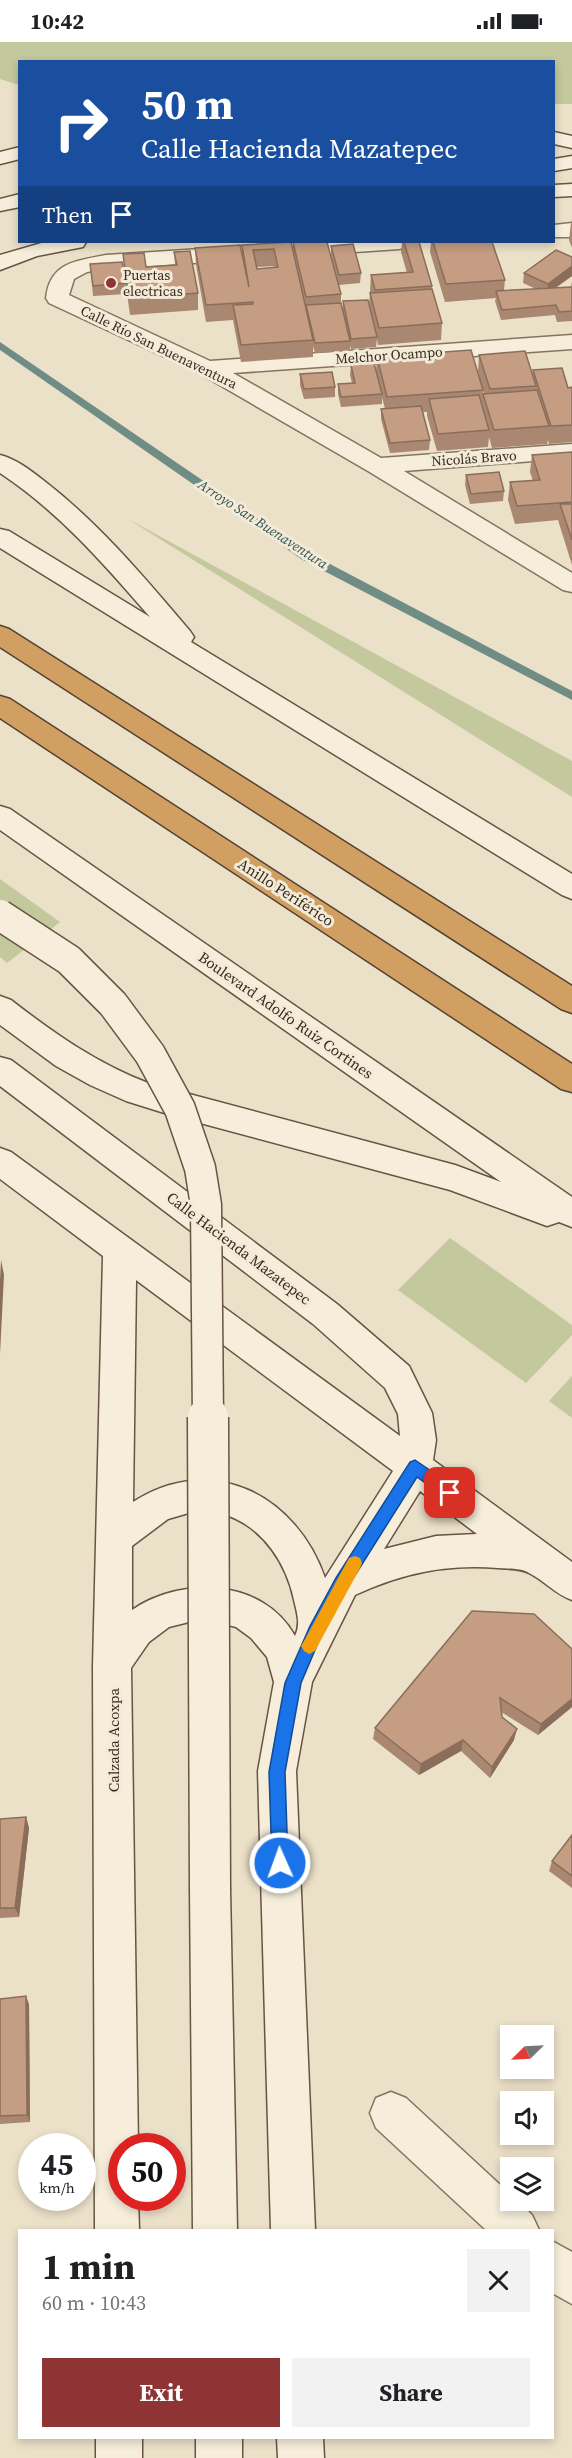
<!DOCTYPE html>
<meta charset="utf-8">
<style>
body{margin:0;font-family:"Source Serif 4",serif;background:#f2f2f2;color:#202124;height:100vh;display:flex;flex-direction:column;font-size:22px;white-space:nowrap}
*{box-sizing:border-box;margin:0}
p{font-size:20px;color:#757577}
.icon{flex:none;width:33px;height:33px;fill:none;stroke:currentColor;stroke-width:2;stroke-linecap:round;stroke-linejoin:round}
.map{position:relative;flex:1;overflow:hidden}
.drawer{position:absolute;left:18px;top:2187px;width:536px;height:210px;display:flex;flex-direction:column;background:#fff;border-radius:0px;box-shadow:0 3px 9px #0003}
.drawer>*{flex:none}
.hud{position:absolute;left:18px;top:18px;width:537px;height:183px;border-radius:0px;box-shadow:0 3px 9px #0003;background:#1a4fa0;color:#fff;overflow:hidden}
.needle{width:39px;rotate:246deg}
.fabs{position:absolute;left:500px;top:1983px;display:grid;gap:12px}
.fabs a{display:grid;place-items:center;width:54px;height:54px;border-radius:0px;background:#fff;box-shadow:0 3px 9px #0003;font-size:30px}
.speed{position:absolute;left:18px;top:2091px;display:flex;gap:12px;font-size:30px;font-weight:700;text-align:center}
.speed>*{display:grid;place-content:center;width:78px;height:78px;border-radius:50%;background:#fff;box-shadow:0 3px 9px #0003;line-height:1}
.speed small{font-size:15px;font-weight:400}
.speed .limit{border:9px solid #d22;background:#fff;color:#111}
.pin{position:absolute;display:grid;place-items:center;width:51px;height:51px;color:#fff;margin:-26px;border-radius:12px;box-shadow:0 3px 9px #0006}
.me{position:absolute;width:66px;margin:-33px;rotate:358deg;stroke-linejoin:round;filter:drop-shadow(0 0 4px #0008)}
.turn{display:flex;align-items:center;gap:21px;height:126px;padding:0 24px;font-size:27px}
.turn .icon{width:78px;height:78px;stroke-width:2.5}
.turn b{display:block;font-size:42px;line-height:51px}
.then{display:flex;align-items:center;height:57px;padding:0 24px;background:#0003;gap:12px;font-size:22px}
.round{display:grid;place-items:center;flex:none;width:63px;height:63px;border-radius:0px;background:#f2f2f2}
.overview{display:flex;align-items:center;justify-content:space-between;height:102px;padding:0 24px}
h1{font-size:36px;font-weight:700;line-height:45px}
.button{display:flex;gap:12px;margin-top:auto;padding:12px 24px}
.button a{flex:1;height:69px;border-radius:0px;background:#8f3435;color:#fff;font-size:24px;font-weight:700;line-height:69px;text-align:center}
.button a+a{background:#f2f2f2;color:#202124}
.status{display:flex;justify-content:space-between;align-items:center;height:42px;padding:0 30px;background:#fff;direction:ltr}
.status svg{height:16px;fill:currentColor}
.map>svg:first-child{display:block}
.green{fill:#c3c89d}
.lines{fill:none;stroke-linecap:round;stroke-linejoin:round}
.stream{fill:#708d85;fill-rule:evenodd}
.street-casing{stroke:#85735f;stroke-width:3}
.secondary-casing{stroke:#675442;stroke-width:3}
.highway-casing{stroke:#544232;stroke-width:3}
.street{fill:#f6eedb;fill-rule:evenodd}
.secondary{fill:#f6eedb;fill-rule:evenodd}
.highway{fill:#d19f61;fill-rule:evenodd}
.secondary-bridge-far1-casing{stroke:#675442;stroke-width:33;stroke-linecap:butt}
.secondary-bridge-casing{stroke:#675442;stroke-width:43;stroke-linecap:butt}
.secondary-bridge-far1{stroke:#f6eedb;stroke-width:30}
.secondary-bridge{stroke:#f6eedb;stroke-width:40}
.wall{fill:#a98770;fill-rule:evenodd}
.shaded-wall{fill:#8a6e5b}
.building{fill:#c59d82;stroke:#8a6e5b;stroke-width:1.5;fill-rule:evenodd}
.route{fill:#1a73e8;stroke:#114b97;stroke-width:1.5}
.slow{fill:#f59e0b}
.poi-dot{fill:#8f3435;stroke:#f3ebd7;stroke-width:2}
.labels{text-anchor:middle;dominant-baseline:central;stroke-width:6;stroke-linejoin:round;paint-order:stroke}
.far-poi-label{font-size:14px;fill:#372b21;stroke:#f3ebd7;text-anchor:start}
.far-street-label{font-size:14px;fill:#372b21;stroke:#f3ebd7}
.far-water-label{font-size:14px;font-style:italic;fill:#325553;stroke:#f3ebd7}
.street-label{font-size:15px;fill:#372b21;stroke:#f3ebd7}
</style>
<div class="status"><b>10:42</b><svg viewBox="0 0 49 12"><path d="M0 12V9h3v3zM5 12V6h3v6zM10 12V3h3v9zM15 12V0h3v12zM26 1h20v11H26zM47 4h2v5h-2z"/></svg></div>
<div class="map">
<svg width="572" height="2416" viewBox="0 0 572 2416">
<rect width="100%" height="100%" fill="#ebe0c8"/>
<path class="green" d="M0,0H572V62H554V20H20L19,43L0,37Z
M128,477L572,719V755Z
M0,837L60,880L7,921L0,915Z
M450,1196L572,1283V1293L526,1341L398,1248Z
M572,1334V1376L549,1359Z"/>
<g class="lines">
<path class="stream" d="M0,300L309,511L572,649V658L301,517L0,308Z"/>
<defs>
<path id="street" d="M572,181V195H554V183Z
M309,200H410L407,205L399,207L106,227L87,230L74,237L69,253L210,319L572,293V307L233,331L381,416L572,402V416L404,429L572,531V550L563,548L368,429L199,331L49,261L46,256C50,220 76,219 106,213Z
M391,2050L406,2056L510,2152V2158H517L532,2173L539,2188H486L376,2086L370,2071L376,2056Z
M552,2199L572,2210V2262L552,2251Z"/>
<path id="secondary" d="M554,90L572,94V106L554,102Z
M20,105V117L0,122V110Z
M572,114V126L554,129V117Z
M572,142V154L554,155V143Z
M20,152V165L0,169V157Z
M45,200H86L83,205L37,214L0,228V213Z
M0,413C16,417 30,428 43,438C99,481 144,535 190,589L194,595L191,600L572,832V857L562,853L0,506V487L9,489L150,575C104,522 59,470 0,431Z
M0,764L10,767L572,1155V1185L559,1180L547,1184L450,1148L174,1074L126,1059L90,1043L56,1024L0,983V954L11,958C55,992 96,1021 148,1041L455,1123L501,1140L0,788Z
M0,1015L11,1018L337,1262L409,1324L432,1371L436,1398L433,1418L572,1520V1558C555,1552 545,1539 529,1531C521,1526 507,1527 498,1526C446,1522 402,1531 355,1553L312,1640L296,1729L315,2188H271L258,1729L274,1640L267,1615L251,1596L236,1585L212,1579H193L169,1585L149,1600L131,1626L138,2104H122V2156H138L139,2188H95L93,1624L103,1214L0,1137V1106L11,1110L400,1394L398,1372L385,1346L313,1282L0,1044ZM136,1238L393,1429L325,1536C296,1453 212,1409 133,1460ZM420,1449L477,1492L436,1494L384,1507ZM192,1470C205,1470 217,1469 229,1474C264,1487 287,1523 294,1558C297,1571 301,1582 295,1594C263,1536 181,1534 132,1568V1504L168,1477Z
M210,1827L224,1833L230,1847L237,2188H193L190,1847L196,1833Z
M96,2396H142V2416H96Z
M196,2396H242V2416H196Z
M277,2396H323L324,2416H278Z"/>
<path id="highway" d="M0,584L9,587L572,944V971L561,967L0,605Z
M0,654L10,657L572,1022V1050L561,1047L0,676Z"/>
</defs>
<use href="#street" class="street-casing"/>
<use href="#secondary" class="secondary-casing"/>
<use href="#highway" class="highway-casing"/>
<use href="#street" class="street"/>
<use href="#secondary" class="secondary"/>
<use href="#highway" class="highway"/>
<defs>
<path id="secondary-bridge-far1" d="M0,873L69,918L113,962L150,1012L180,1067L200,1126L206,1163L208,1377"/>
<path id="secondary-bridge" d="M208,1375L210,1847"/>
</defs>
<use href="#secondary-bridge-far1" class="secondary-bridge-far1-casing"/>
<use href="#secondary-bridge" class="secondary-bridge-casing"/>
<use href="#secondary-bridge-far1" class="secondary-bridge-far1"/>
<use href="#secondary-bridge" class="secondary-bridge"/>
</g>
<path class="wall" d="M571,181H572V206L569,198Z
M291,200L293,210V200L341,252V261L343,267V259L369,265L371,233L407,231L401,210L402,200H419L442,281L441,298L378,303L377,297L376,305L351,307L350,303V309L315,311L313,304V315L241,320L233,278L206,280L196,223L195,206L242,212V203ZM274,224L275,226L257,227V225Z
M431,200H492L505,238L504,248L536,247L523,241L524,231L572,234L555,246L571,245L572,239V279L557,280L555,273L501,278L495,259L496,256L445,260L430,210Z
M331,204L361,231L360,241L339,243L331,214Z
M174,210L198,251V268L130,273L124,230L123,212L146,225L175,223Z
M90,222L126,241V252L93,254Z
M479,313L532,332L533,328L568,346L572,345V400L549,402L548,398L547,402L492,406L489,395L488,405L437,409L427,374V370H423L430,398L429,408L390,411L381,377V367H385L382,355V362L341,365L338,352V342L352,341L350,333L351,323L376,329L377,315L483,348V352H484L478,330Z
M300,332L335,345V355L304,357L300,343Z
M572,410V523L558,478L515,482L508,458L510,440L533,439L530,430L532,413Z
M466,433L504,449L503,459L470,462L465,443Z
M572,1607V1665L538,1693L501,1670L502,1675L514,1698L490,1736L461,1709L419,1733L373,1697L375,1686Z
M26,1775L29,1786L19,1875L0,1876V1777Z
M572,1793V1846L549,1829L552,1819Z
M0,1957L29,1962L30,2080L0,2082Z"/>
<path class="shaded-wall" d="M572,224V234L547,252L548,242Z
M1,1218L4,1233L0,1312V1238Z
M572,1657V1665L538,1693L541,1682Z
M517,1687L514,1698L490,1736L492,1725Z
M463,1698L461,1709L419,1733L421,1722Z
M26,1775L29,1786L19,1875L15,1866Z
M26,1954L29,1962L30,2080L27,2073Z"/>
<path class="building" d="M291,200L313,298L241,303L233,263L253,262V260L206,263L195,206L240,203L249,245L242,203ZM274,207L278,225L257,227L253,208Z
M293,200H327L341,252L306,255Z
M404,200H419L432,244L375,248L371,233L413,230Z
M433,200H492L505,238L446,242Z
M353,202L361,231L339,233L331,204Z
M556,208L572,215V224L548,242L524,231Z
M190,209L198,251L129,256L123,212L144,211L146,225L177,223L174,210Z
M122,220L126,241L93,244L90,222Z
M572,245V269L559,270L556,263L502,268L496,249Z
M432,247L442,281L379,286L370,251Z
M368,258L377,295L351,297L343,259Z
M341,261L350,299L315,301L306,263Z
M471,308L483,348L387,355L377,315Z
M525,309L536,344L490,347L479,313Z
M374,321L382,352L341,355L338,342L355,341L351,323Z
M562,326L568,346L572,345V383L551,384L533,328Z
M332,330L335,345L304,347L300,332Z
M537,348L549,384L494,388L483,352Z
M479,353L489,388L438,392L429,357Z
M421,364L430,398L390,401L381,367Z
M572,410V460L517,464L510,440L540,438L532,413Z
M499,430L504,449L471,452L466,433Z
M560,462H572V498Z
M472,1569L534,1572L572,1607V1657L541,1682L500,1656L502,1675L517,1687L492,1725L463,1698L421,1722L375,1686Z
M26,1775L15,1866H0V1777Z
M572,1793V1834L552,1819Z
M26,1954L27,2073L0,2074V1957Z"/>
<path class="route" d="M415,1418L456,1446L458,1451L456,1455L450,1457L445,1455L417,1435L347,1546L321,1594L301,1641L285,1730L288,1821L286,1827L280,1829L274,1827L272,1821L269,1730L285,1641L310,1584L336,1536L410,1420Z"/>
<path class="slow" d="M355,1514L360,1516L362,1521L360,1526L315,1609L309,1612L304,1609L301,1604L304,1599L349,1516Z"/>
<circle class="poi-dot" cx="111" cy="241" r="6"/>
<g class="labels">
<g class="far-poi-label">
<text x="123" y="233">Puertas<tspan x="123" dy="16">electricas</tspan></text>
</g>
<g class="far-street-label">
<text transform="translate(159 305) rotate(26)">Calle Río San Buenaventura</text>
<text transform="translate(389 313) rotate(-4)">Melchor Ocampo</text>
<text transform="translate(474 416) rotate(-4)">Nicolás Bravo</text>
</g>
<g class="far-water-label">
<text transform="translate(263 482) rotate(33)">Arroyo San Buenaventura</text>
</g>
<g class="street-label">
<text transform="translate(286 850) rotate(33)">Anillo Periférico</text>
<text transform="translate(286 973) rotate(35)">Boulevard Adolfo Ruiz Cortines</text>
<text transform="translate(239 1206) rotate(37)">Calle Hacienda Mazatepec</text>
<text transform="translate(113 1698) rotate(-90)">Calzada Acoxpa</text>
</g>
</g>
</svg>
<div class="fabs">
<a><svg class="needle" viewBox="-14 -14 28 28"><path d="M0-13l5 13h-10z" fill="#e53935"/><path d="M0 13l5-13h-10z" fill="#757577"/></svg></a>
<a><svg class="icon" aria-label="sound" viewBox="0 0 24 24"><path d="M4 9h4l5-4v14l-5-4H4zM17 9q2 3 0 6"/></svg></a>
<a><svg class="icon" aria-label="layers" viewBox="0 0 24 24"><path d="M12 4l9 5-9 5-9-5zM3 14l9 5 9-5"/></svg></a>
</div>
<div class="speed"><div>45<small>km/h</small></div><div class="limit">50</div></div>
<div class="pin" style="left:450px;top:1451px;background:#d93025"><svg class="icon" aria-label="arrive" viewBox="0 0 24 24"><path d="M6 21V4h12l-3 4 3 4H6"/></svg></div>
<svg class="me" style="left:280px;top:1821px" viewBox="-20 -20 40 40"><circle r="17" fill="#1a73e8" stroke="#fff" stroke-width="3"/><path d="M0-11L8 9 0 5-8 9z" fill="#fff"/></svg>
<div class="hud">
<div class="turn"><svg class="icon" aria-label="right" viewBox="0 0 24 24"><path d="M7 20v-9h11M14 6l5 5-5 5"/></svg><div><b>50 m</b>Calle Hacienda Mazatepec</div></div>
<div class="then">Then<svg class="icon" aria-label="arrive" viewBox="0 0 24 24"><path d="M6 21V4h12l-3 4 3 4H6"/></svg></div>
</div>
<section class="drawer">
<div class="overview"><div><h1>1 min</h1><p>60 m · 10:43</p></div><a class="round"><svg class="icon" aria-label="close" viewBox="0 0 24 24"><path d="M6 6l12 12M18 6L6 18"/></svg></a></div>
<div class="button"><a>Exit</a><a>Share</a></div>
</section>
</div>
